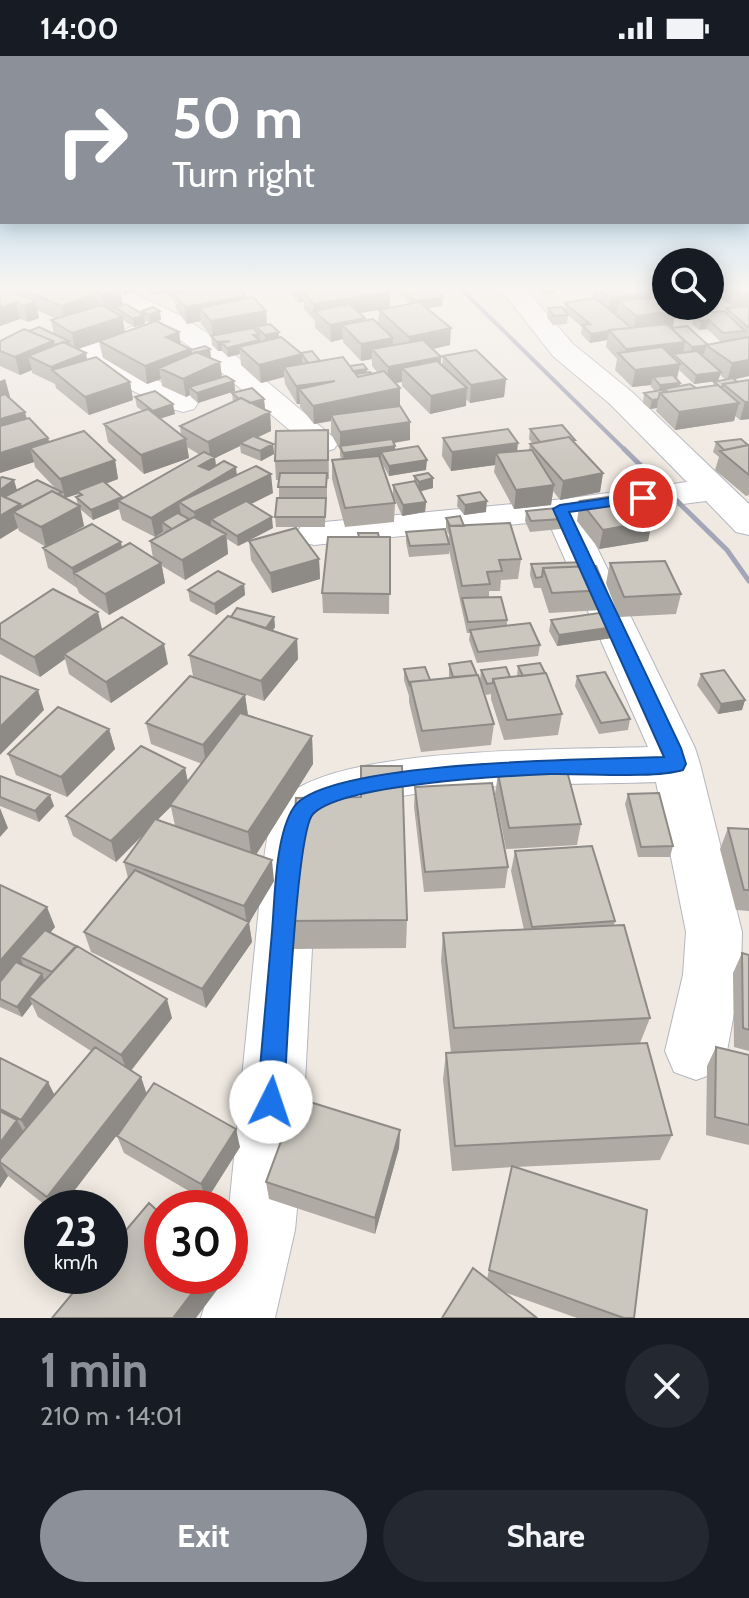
<!DOCTYPE html>
<meta charset="utf-8">
<style>
body{margin:0;font-family:Cabin,sans-serif;background:#242831;color:#f1f3f6;height:100vh;display:flex;flex-direction:column;font-size:30px;white-space:nowrap}
*{box-sizing:border-box;margin:0}
p{font-size:26px;color:#9ea1a6}
.icon{flex:none;width:44px;height:44px;fill:none;stroke:currentColor;stroke-width:2;stroke-linecap:round;stroke-linejoin:round}
.map{position:relative;height:1262px;overflow:hidden}
.side{display:flex;flex-direction:column;background:#171b24;flex:1}
.side>*{flex:none}
.guide{position:absolute;left:0px;top:0px;width:750px;height:168px;box-shadow:0 4px 20px #0003;background:#8c9099;color:#fff;overflow:hidden}
.buttons{position:absolute;left:652px;top:192px;display:grid;gap:16px}
.buttons a{display:grid;place-items:center;width:72px;height:72px;border-radius:50%;background:#171b24;box-shadow:0 4px 20px #0003;font-size:40px}
.speed{position:absolute;left:24px;top:1134px;display:flex;gap:16px;font-size:40px;font-weight:700;text-align:center}
.speed>*{display:grid;place-content:center;width:104px;height:104px;border-radius:50%;background:#171b24;box-shadow:0 4px 20px #0003;line-height:1}
.speed small{font-size:20px;font-weight:400}
.speed .limit{border:12px solid #d22;background:#fff;color:#111}
.pin{position:absolute;display:grid;place-items:center;width:68px;height:68px;color:#fff;margin:-34px;border:4px solid #fff;border-radius:50%;box-shadow:0 2px 8px #0007}
.me{position:absolute;width:88px;margin:-44px;rotate:4deg;stroke-linejoin:round;filter:drop-shadow(0 0 6px #0008)}
.turn{display:flex;align-items:center;gap:28px;height:168px;padding:0 40px;font-size:36px}
.turn .icon{width:104px;height:104px;stroke-width:2.5}
.turn b{display:block;font-size:56px;line-height:68px}
.round{display:grid;place-items:center;flex:none;width:84px;height:84px;border-radius:42px;background:#242831}
.overview{display:flex;align-items:center;justify-content:space-between;height:136px;padding:0 40px}
h1{font-size:48px;font-weight:800;line-height:60px;color:#8c9099}
.button{display:flex;gap:16px;margin-top:auto;padding:16px 40px}
.button a{flex:1;height:92px;border-radius:48px;background:#8c9099;color:#fff;font-size:32px;font-weight:800;line-height:92px;text-align:center}
.button a+a{background:#242831;color:#f1f3f6}
.status{display:flex;justify-content:space-between;align-items:center;height:56px;padding:0 40px;background:#171b24;direction:ltr}
.status svg{height:22px;fill:currentColor}
.map>svg:first-child{display:block}
.lines{fill:none;stroke-linecap:round;stroke-linejoin:round}
.minor-casing{stroke:#b4b7c1;stroke-width:2}
.minor{fill:#fff;fill-rule:evenodd}
.rail-far1{stroke:#a3a6b8;stroke-width:4}
.rail{stroke:#a3a6b8;stroke-width:5}
.wall{fill:#afaba4;fill-rule:evenodd}
.shaded-wall{fill:#8e8b86}
.building{fill:#cbc7bf;stroke:#8e8b86;stroke-width:2}
.route{fill:#1a73e8;stroke:#114b97;stroke-width:2}
</style>
<div class="status"><b>14:00</b><svg viewBox="0 0 49 12"><path d="M0 12V9h3v3zM5 12V6h3v6zM10 12V3h3v9zM15 12V0h3v12zM26 1h20v11H26zM47 4h2v5h-2z"/></svg></div>
<div class="map">
<svg width="749" height="1262" viewBox="0 0 749 1262">
<rect width="100%" height="100%" fill="#efe9e1"/>
<g class="lines">
<defs>
<path id="minor" d="M86,230H118L181,260L216,283L339,386L334,393L323,396L312,393L196,295L166,274L104,300L194,341L198,347L194,353L183,356L172,353L75,308L71,302L84,288L148,265L90,235Z
M498,230H523L573,288L632,336L749,448V479L736,476L706,445L582,461L695,692L700,708L742,876L741,919L727,995L718,1016L696,1024L674,1016L665,995L683,919L686,876L656,726C564,730 401,722 323,765L317,797L300,1122L295,1174L275,1262H201L213,1220H230L229,1152L263,811C266,789 269,753 289,738C351,690 566,694 648,691L548,465L314,489L301,486L296,478L301,470L314,467L564,443L687,426L610,348L553,300Z"/>
</defs>
<use href="#minor" class="minor-casing"/>
<use href="#minor" class="minor"/>
<path class="rail-far1" d="M458,230L626,395"/>
<path class="rail" d="M624,393L727,494L749,525"/>
</g>
<path class="wall" d="M0,230H137L138,234L125,239L121,237L123,249L142,258V255H160L161,264L157,265L179,276L181,288L190,293L191,294L210,293L211,302L220,306L222,321L234,325L235,335L198,347L191,341L190,339L186,341L162,330L161,323L147,328L103,302L99,286L78,293L87,304L130,326L133,344L89,359L56,332L55,328L32,317V314L20,319L0,310V285L29,275L54,278L51,264L56,263L37,254L39,262L28,266L20,263L0,270ZM123,264L134,271L145,268V265L150,267L125,276Z
M144,230H261V233L242,236L246,243L266,255L267,268L279,282L301,298L320,305L350,310L372,318L378,317L372,310V303L361,305L343,286V283L331,286L315,272V265L304,253V246L299,247L282,230H387L383,231L390,252L410,248L399,237V230H431L443,241L442,250L426,252L450,289L433,293L441,301V308L442,309L443,300L506,323L504,341L470,347L466,343V350L430,358L402,330V326L395,327L400,350L410,384L394,387L395,393L426,414L389,420L382,407L395,447L394,466L345,471L332,423V404H342L340,400V394L331,378V365L314,368L300,351V348H297L285,328L284,321L261,327L241,309L240,298L228,301L222,295H218L212,289L211,280L201,268V265L187,268L176,253L174,244L168,239V236L152,239L144,232ZM379,254L378,268L365,265V262L360,257Z
M537,230H557L556,238L542,239Z
M594,230H666V250H710L719,244L717,253L695,255L694,259L725,257L726,252H733L710,233V230H749V320L734,323L737,326L749,324V363L740,364L735,360L734,365L675,374L656,355L657,352L650,353L643,347L644,337L655,335L651,331V329L632,331L615,314L617,303L606,291L607,284L590,287L581,278L582,271L568,259L567,268L553,269L547,261L548,252L564,254L565,247L592,243ZM694,261L692,268L699,274L707,273L721,286L708,289L673,272L674,263ZM679,314L694,328L715,325L713,329L696,332L680,330L677,323ZM720,319L726,324L718,325Z
M5,323L10,341H9L27,362L48,382L49,386L115,404L118,423L106,428L123,442L200,399L187,391L189,402L144,418L108,386L104,368L143,355L137,351L135,341L175,358L160,363L181,379L180,370L233,346L232,337L264,343L265,353H263L270,356L271,375L258,381L273,388L274,398L261,405L241,397L240,390L215,402L216,410L237,419L273,437L251,448L273,472L250,484L319,503L320,523L272,537L251,504L249,485L238,490L227,483L228,498L185,524L162,510L165,527L109,559L79,537L77,532L48,512L43,492L46,491L19,475L18,472L0,483L17,434L56,433L35,411L34,406L0,417ZM78,438V441H76L78,450L64,442L63,441L65,442ZM80,453L93,464L119,453L122,464L155,481L163,476L164,477L150,485L153,502L122,491L52,488L84,470Z
M530,373L575,384L574,387L603,417L600,436L560,444L553,435L551,449L514,453L494,416L495,409L451,415L442,400L443,382L517,395L529,394L530,388H533L529,383Z
M328,374L329,423H327V441H279V424H276L275,405Z
M716,386L749,389V439L746,440L715,414L719,401L713,396Z
M414,420L433,422V432L420,435L426,446L425,456L402,460L393,439V429L414,426Z
M458,440L486,456L464,459L457,450Z
M326,442L325,471H276L275,461Z
M580,445L652,465L648,485L599,493L577,465Z
M526,455L562,463L561,473L530,476L525,465Z
M446,462L464,470L521,503L518,523L501,524L500,535H489V541L507,564V570L540,589L538,600L477,607L469,584L470,577H467L449,494V498L409,501L406,486V476L448,485L449,479L446,472Z
M379,481H390L389,558L323,557L322,537Z
M610,507L681,538L676,558L619,561L606,527Z
M531,508L588,510L606,534L602,554L549,557L541,532H534L530,519Z
M244,528L245,539L216,559L190,545L188,534Z
M231,561H274L275,571L273,574L297,583L298,603L264,645L193,620L189,599Z
M551,564L612,582L557,590L549,575Z
M0,568L102,574L168,608L111,647L69,618L65,603L40,621L0,598Z
M449,608L480,625L481,614L510,621L517,620L518,610L562,658L558,679L504,684L491,643V638L486,639L481,627L494,668L491,689L421,696L409,646V640L404,624V613L430,624L449,622Z
M701,618L745,644L742,654L718,658L697,629Z
M577,620L630,663L628,674L599,678L575,630Z
M245,639L248,659L312,680L313,708L256,799L274,825L249,867L252,886L206,952L91,896L84,876L128,822L124,806L146,776L116,806L73,780L66,760L185,712L188,726L202,708L151,688L146,667ZM171,751L175,770L157,764Z
M109,673L115,693L67,741L16,719L8,698Z
M498,718L581,768L577,789L506,793L495,738Z
M0,720L54,750L39,766L0,750Z
M415,731L508,811L505,832L424,836L414,751Z
M628,738L673,790L670,801H638L625,748Z
M361,741L407,864L406,892L290,893L287,865Z
M728,772L749,773V855L736,854L720,793Z
M515,795L615,865L614,869L650,962L640,987L672,1079L660,1104L516,1111L634,1262H577L504,1236L487,1223L512,1111L452,1115L443,1023L446,997H451L441,905L443,877L524,874L511,815Z
M0,829L55,871L50,877L172,962L131,1015L141,1021L147,1038L240,1091L206,1145L124,1097L117,1080L126,1067L61,1152H49L8,1120L0,1132V1002L48,1026L54,1039L91,995L38,961L32,948L22,961L0,951Z
M742,897L749,899V995L734,991L733,917Z
M716,991L749,999V1089L706,1079L707,1010Z
M400,1074L399,1092L375,1178L269,1143L266,1126Z"/>
<path class="shaded-wall" d="M123,230H137L138,234L125,239Z
M156,230H167L168,236L152,239L150,231Z
M174,230H231L178,243L177,232Z
M232,230H261V233L233,237Z
M297,230H348L303,237L304,246L299,247Z
M362,230H387H383V237L390,236V252L324,263L314,255V265V248Z
M120,232L123,249L105,255L102,239Z
M749,235V251L734,253L738,236Z
M650,237L647,253L619,245L617,257L607,259L610,242Z
M95,238L99,254L65,267L61,250Z
M246,240L247,256L199,252L201,265L187,268L185,251Z
M443,241L442,250L415,254V245Z
M719,244L717,253L695,255L694,261L674,263L673,272L633,277L636,260L675,255L676,250H710V245Z
M35,245L39,262L28,266L24,250Z
M16,246L20,263L0,270V252Z
M160,255L161,264L150,267L149,259Z
M266,255L267,271H256V274L213,282L211,265Z
M144,259L145,268L134,271L133,263Z
M122,261L125,277L75,294L72,277Z
M365,262V278L342,269L343,283L331,286L330,269Z
M709,264L707,273L699,274L701,265Z
M451,272L450,289L409,298V281Z
M179,276L181,293L166,281Z
M279,276V285L265,288V279Z
M609,276L607,284L590,287L591,278Z
M259,278L260,293L239,291L240,298L228,301L227,292L222,287V295H218L217,286Z
M393,282V299L372,293V303L361,305V288Z
M53,285H69L71,293L28,300L32,314L20,319L15,301Z
M685,286L682,304L673,298L672,305L624,303L626,293Z
M706,290L704,298L690,300L692,291Z
M190,293L191,299L210,293L211,302L159,312L161,323L147,328L145,310Z
M86,297L89,314L52,315L51,311Z
M302,298V316L284,311V321L261,327L259,309Z
M441,301L440,318L402,312V326L388,328V311Z
M749,304V320L727,325L732,307Z
M220,306L222,324L189,331L190,339L186,341L183,323Z
M680,308L676,325L653,321L651,329L632,331L635,314Z
M367,313V323L351,315Z
M721,316L718,325L694,328L696,319Z
M5,323L10,341L0,345V325Z
M506,323L504,341L470,347L471,329Z
M234,325L235,335L198,347L197,337Z
M335,325L299,333L300,348H297L296,330Z
M130,326L133,344L89,359L85,341Z
M680,327L678,336L664,333L663,338H658L660,329Z
M400,332V350L331,359V365L314,368L313,350Z
M467,332L466,350L430,358L431,340Z
M264,343L265,353L245,358L244,349Z
M658,343L657,352L650,353L652,344Z
M745,346H749V363L740,364Z
M739,347L734,365L675,374L679,356Z
M173,348L175,358L155,364L153,355Z
M25,356L30,374L0,384V363Z
M270,356L271,375L243,388L240,387V390L215,402L217,420L199,410L211,404L208,386Z
M410,366V384L342,395L340,391V376Z
M48,382L53,401L30,392L34,406L0,417V397Z
M186,383L189,402L144,418L141,399Z
M518,387L516,406L496,397L495,409L451,415L452,396Z
M273,388L274,398L261,405L260,395Z
M395,390V400L381,396V402L344,407L343,397Z
M115,404L118,423L79,437L77,435L78,438L65,442L60,423Z
M427,404L426,414L389,420V410Z
M236,411L238,430L271,418L273,437L215,466L211,463V468L197,475L194,456L179,446L182,465L162,466L163,476L155,481L151,462Z
M603,417L600,436L560,444L563,425Z
M433,422V432L418,436L419,426Z
M14,424L17,434L0,444V434Z
M554,429L551,449L514,453L516,434Z
M122,441L124,448L118,445L119,453L93,464L91,454Z
M487,445L486,456L464,459L465,449Z
M426,446L425,456L402,460L403,449Z
M20,448L24,462L13,456L18,472L0,483V460Z
M80,450L84,470L46,491L41,471Z
M272,461L273,472L238,490L237,480Z
M652,465L648,485L599,493L603,474Z
M226,478L228,498L185,524L182,504Z
M121,486L125,506L74,517L77,532L72,512Z
M319,503L320,523L272,537L270,517Z
M161,507L165,527L109,559L105,538Z
M244,528L245,539L216,559L214,548Z
M98,556L103,577L64,598L65,603L40,621L34,601Z
M274,561L275,571L267,583L266,573Z
M614,571L612,582L557,590L559,579Z
M297,583L298,603L264,645L261,625Z
M164,588L168,608L111,647L106,626Z
M38,634L44,654L0,699V671Z
M245,639L248,660L206,709L203,689Z
M745,644L742,654L718,658L721,648Z
M109,673L115,693L67,741L61,721Z
M312,680L313,708L252,805L248,776Z
M185,712L189,732L116,806L111,785Z
M50,739L54,750L39,766L35,755Z
M0,752L8,772L0,781Z
M272,804L274,825L249,867L252,886L206,952L202,933L247,868L244,850Z
M47,851L55,871L27,904L20,901L23,908L3,932L0,926V905Z
M42,918L46,928L29,941L32,948L22,961L17,951Z
M167,943L172,962L128,1018L121,999Z
M141,1021L147,1040L61,1152H53L47,1141Z
M48,1026L57,1044L31,1082L21,1064Z
M17,1064L31,1089L0,1106V1087Z
M236,1073L240,1091L206,1145L201,1128Z
M400,1074L399,1092L375,1178V1162Z
M0,1107L8,1120L0,1132Z
M205,1220H221L223,1226L196,1262H173Z"/>
<path class="building" d="M16,230H76L95,238L61,250Z
M81,230H113L120,232L102,239Z
M214,230H236L246,240L185,251L173,237Z
M348,230H382L368,232L385,231L390,236L314,248L303,237Z
M400,230H431L443,241L415,245Z
M594,230H640L650,237L610,242Z
M655,230H666V239Z
M730,230H749V235L738,236Z
M2,231L35,245L24,250L16,246L0,252V232Z
M710,237L719,244L710,245Z
M253,241L266,255L211,265L199,252Z
M658,241L666,247V250H670L676,255L636,260L619,245Z
M595,242L632,272L609,274L610,275L591,278L582,269L590,268L565,247Z
M419,246L451,272L409,281L379,254Z
M126,248L144,259L133,263L115,251Z
M349,248L365,262L330,269L314,255Z
M102,249L122,261L72,277L51,264Z
M747,250L749,252V272L726,252Z
M153,251L160,255L149,259L142,255Z
M562,251L568,259L554,260L548,252Z
M724,255L745,275L723,277L709,264L701,265L694,259L702,257Z
M373,263L393,282L361,288L342,269Z
M156,265L179,276L166,281L190,293L145,310L99,285Z
M270,268L279,276L265,279L256,271Z
M667,268L685,286L626,293L609,274Z
M687,270L708,289L692,291L671,272Z
M39,271L69,285L54,289L53,285L29,275Z
M253,272L259,278L253,279L259,284L227,292L222,287L230,285L217,286L211,280Z
M24,273L53,285L15,301L0,295V285Z
M281,281L302,298L259,309L239,291Z
M749,281V304L732,307L706,289Z
M423,284L441,301L388,311L372,293Z
M63,286L86,297L51,311L28,300Z
M205,290L210,293L191,298V294Z
M662,291L680,308L635,314L618,297Z
M476,294L506,323L471,329L443,300Z
M312,295L320,305L308,307L301,297Z
M697,295L721,316L696,319L673,298Z
M196,296L220,306L183,323L159,312Z
M96,301L130,326L85,341L52,314Z
M343,301L358,321L384,315L400,332L313,350L299,333L335,325L296,330L284,311Z
M437,305L467,332L431,340L402,312Z
M363,308L367,313L353,315L350,310Z
M370,316L372,318L358,321L356,318Z
M673,319L680,327L660,329L653,321Z
M226,320L234,325L197,337L189,331Z
M733,322L737,326L723,328L722,332L714,326Z
M749,324V346H745L723,328Z
M690,328L696,332L668,336L664,333Z
M718,329L739,347L679,356L660,337Z
M252,332L264,343L250,347L241,342L239,343L232,337Z
M661,334L664,336L660,337L658,343L652,344L644,337Z
M155,335L173,348L153,355L135,341Z
M5,338L25,356L0,363V340Z
M241,342L270,356L208,386L180,370Z
M400,350L410,366L340,376L331,359Z
M148,353L186,383L141,399L104,368Z
M29,362L48,382L0,397V370Z
M562,369L575,384H572L569,381L540,386L530,373Z
M508,373L518,387L452,396L443,382Z
M328,374V404L275,405L276,375Z
M84,375L115,404L60,423L30,392Z
M253,380L273,388L260,395L240,387Z
M569,381L603,417L563,425L530,388Z
M392,383L395,390L343,397L340,390Z
M741,383L748,389L724,394L716,386Z
M749,389V419L720,395Z
M418,390L427,404L389,410L381,396Z
M532,394L554,429L516,434L496,397Z
M204,396L215,401L199,410L209,414L224,405L236,411L151,462L118,445Z
M379,400L395,447L345,452L332,404Z
M256,410L271,418L194,456L179,446Z
M280,417H327L326,431H278Z
M428,417L433,422L419,426L414,420Z
M2,421L14,424L0,434V422Z
M37,424L62,436L58,438L52,435L21,451L20,448L4,441Z
M103,425L122,441L91,454L76,441L82,439L77,435Z
M415,425L426,446L403,449L393,429Z
M52,435L80,450L41,471L13,456Z
M480,436L487,445L465,449L458,440Z
M628,438L652,465L603,474L580,445Z
M0,439L20,448L0,460Z
M277,442H326L325,461H275Z
M246,445L272,461L237,480L211,463Z
M557,452L562,463L531,465L526,455Z
M178,457L189,463L172,473L162,466Z
M460,460L464,470H450L446,462Z
M194,461L226,478L182,504L150,485Z
M510,467L521,503L499,504L502,515L487,516L490,528L462,530L449,470Z
M92,468L121,486L72,512L43,492Z
M296,472L319,503L270,517L249,485Z
M445,473L449,488L410,490L406,476Z
M358,477H378L379,481H359Z
M328,481H390V538L322,537Z
M130,487L161,507L105,538L74,517Z
M665,505L681,538L624,541L610,507Z
M586,506L588,510L543,512L542,521L536,522L531,508Z
M596,510L606,534L552,537L543,512Z
M218,515L244,528L214,548L188,534Z
M53,533L98,556L34,601L0,582V568Z
M501,541L507,564L468,566L462,542Z
M237,552L274,561L266,572L231,561Z
M606,556L614,571L559,579L551,564Z
M228,560L297,583L261,625L189,599Z
M122,561L164,588L106,626L64,598Z
M530,567L540,589L478,596L470,574Z
M471,605L477,619L453,621L449,608Z
M540,607L545,617L523,620L518,610Z
M425,611L430,624L410,626V630L404,613Z
M506,611L510,621L493,623V627L487,628L481,614Z
M724,614L745,644L721,648L701,618Z
M605,616L630,663L601,667L577,620Z
M546,617L562,658L507,664L493,623Z
M478,619L494,668L422,675L410,626Z
M0,620L38,634L0,671Z
M190,620L245,639L203,689L146,667Z
M58,651L109,673L61,721L8,698Z
M240,657L312,680L248,776L170,749Z
M141,690L185,712L111,785L66,760Z
M361,710H402L407,864L287,865L296,742L361,741Z
M567,715L581,768L509,772L498,718Z
M0,720L50,739L35,755L0,741Z
M492,727L508,811L425,816L415,731Z
M659,737L673,790L641,791L628,738Z
M155,763L272,804L244,850L124,806Z
M728,772L749,773V834H744Z
M592,790L615,865L532,871L515,795Z
M135,814L249,866L202,933L84,876Z
M0,829L47,851L0,905Z
M624,869L650,962L454,972L443,877Z
M45,874L76,890L52,916L20,901Z
M77,890L167,943L121,999L29,941Z
M742,897L749,899V974L743,972Z
M16,906L42,918L17,951L0,943V926Z
M647,987L672,1079L455,1090L446,997Z
M95,991L141,1021L47,1141L0,1106V1103Z
M716,991L749,999V1069L715,1061Z
M0,1002L48,1026L21,1064L0,1053Z
M154,1027L236,1073L201,1128L117,1080Z
M297,1042L400,1074L375,1162L266,1126Z
M0,1055L17,1064L0,1087Z
M512,1110L647,1154L634,1262H624L489,1214Z
M149,1147L162,1159V1220H205L173,1262H52L87,1220H110V1193Z
M473,1212L537,1262H442Z"/>
<linearGradient id="sky" x2="0" y2="1"><stop stop-color="#7abfeb"/><stop offset="0.57" stop-color="#f8f5f2"/><stop offset="1" stop-color="#f8f5f2" stop-opacity="0"/></linearGradient>
<rect width="749" height="406" fill="url(#sky)"/>
<path class="route" d="M643,437L648,439V445L569,456L681,692L686,708L683,714C653,723 585,717 550,718C504,720 342,728 313,758C296,775 286,1007 284,1046L280,1056L271,1059L261,1056L257,1046C262,990 267,933 272,876C275,842 275,779 294,751C326,704 602,703 664,701L553,453L560,449Z"/>
</svg>
<div class="buttons">
<a><svg class="icon" aria-label="search" viewBox="0 0 24 24"><circle cx="10" cy="10" r="6"/><path d="M15 15l6 6"/></svg></a>
</div>
<div class="speed"><div>23<small>km/h</small></div><div class="limit">30</div></div>
<div class="pin" style="left:643px;top:442px;background:#d93025"><svg class="icon" aria-label="arrive" viewBox="0 0 24 24"><path d="M6 21V4h12l-3 4 3 4H6"/></svg></div>
<svg class="me" style="left:271px;top:1046px" viewBox="-20 -20 40 40"><circle r="19" fill="#fff"/><path d="M0-13L10 11 0 6-10 11z" fill="#1a73e8"/></svg>
<div class="guide">
<div class="turn"><svg class="icon" aria-label="right" viewBox="0 0 24 24"><path d="M7 20v-9h11M14 6l5 5-5 5"/></svg><div><b>50 m</b>Turn right</div></div>
</div>
</div>
<section class="side">
<div class="overview"><div><h1>1 min</h1><p>210 m · 14:01</p></div><a class="round"><svg class="icon" aria-label="close" viewBox="0 0 24 24"><path d="M6 6l12 12M18 6L6 18"/></svg></a></div>
<div class="button"><a>Exit</a><a>Share</a></div>
</section>
